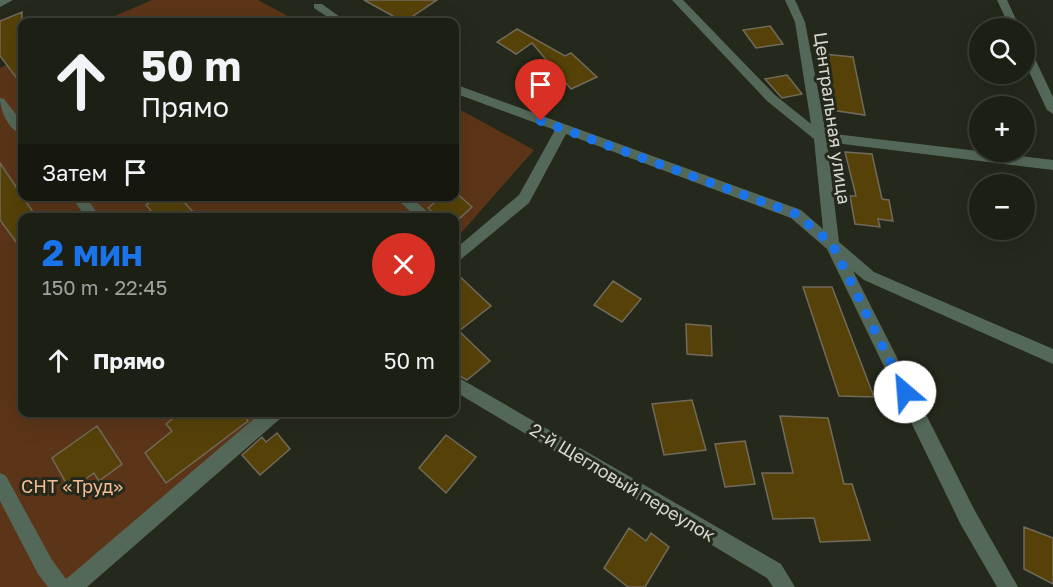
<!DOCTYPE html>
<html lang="ru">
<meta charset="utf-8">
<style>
body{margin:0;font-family:"Golos Text",sans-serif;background:#292c22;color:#f1f3f6;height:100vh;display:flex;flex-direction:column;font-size:22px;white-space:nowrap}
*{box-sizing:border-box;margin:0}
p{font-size:20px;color:#a0a2a0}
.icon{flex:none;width:33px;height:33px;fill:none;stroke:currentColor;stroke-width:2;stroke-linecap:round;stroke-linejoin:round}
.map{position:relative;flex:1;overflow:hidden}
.details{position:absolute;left:18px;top:213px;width:441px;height:204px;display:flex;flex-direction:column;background:#1c1f14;border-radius:12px;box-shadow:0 6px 24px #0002,0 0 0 2px #3a3d34}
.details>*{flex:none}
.hud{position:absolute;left:18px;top:18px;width:441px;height:183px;border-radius:12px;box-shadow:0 6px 24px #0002,0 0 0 2px #3a3d34;background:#1c1f14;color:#f1f3f6;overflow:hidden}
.controls{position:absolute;left:969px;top:18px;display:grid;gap:12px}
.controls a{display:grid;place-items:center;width:66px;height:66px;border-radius:50%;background:#1c1f14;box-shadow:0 6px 24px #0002,0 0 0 2px #3a3d34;font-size:30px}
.pin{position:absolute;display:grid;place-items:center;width:51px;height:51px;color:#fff;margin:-62px -26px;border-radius:50% 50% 50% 0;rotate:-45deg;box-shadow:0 0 6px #0007}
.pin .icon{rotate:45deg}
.me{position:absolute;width:66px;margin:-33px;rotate:333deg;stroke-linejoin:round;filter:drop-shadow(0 0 4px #0008)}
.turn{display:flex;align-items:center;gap:21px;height:126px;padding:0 24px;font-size:27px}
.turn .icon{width:78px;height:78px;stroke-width:2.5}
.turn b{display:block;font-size:42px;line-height:51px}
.then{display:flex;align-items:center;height:57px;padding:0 24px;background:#0003;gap:12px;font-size:22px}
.round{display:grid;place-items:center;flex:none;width:63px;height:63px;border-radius:32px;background:#292c22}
.overview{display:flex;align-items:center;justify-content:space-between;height:102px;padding:0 24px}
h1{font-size:36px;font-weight:700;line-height:45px;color:#1a73e8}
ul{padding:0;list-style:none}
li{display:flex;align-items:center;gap:18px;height:90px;padding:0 24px}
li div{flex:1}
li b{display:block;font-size:22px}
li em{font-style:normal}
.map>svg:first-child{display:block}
.green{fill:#5c3519}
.building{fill:#564209;stroke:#716a5b;stroke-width:1.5}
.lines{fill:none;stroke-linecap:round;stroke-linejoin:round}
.minor{fill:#546859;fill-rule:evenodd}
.route{stroke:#1a73e8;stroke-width:10;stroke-dasharray:0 18}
.labels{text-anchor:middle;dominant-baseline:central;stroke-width:6;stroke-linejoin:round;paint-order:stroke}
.street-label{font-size:18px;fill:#d6d9d0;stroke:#25291b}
.park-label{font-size:18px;fill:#f5bc96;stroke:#25291b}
</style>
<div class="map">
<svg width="1053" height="587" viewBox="0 0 1053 587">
<rect width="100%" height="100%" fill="#25291b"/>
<path class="green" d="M152,0H258L299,22H101Z
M22,58V196H454L455,107L534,150L461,233L455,250L454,218H22V412L267,413L66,587H0V68Z"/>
<path class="building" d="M364,0H437L404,22Z
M22,12V85L0,56V21Z
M770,26L783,44L756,48L743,30Z
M517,29L565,56L571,53L597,77L571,89L532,43L516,54L497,42Z
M823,54L853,57L865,115L831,110Z
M787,75L802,94L782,98L765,79Z
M845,152L872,154L882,199L889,200L893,221L878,219L880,227L855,224L850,196H856Z
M0,163L37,218H22V250L0,220Z
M454,191L472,207L460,218H440L428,208L443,196H454Z
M160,196H178L199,218H157L146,205Z
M454,271L491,306L459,331L490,361L467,380L454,373Z
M613,281L641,299L622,322L594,305Z
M803,287H832L874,397L839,396Z
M686,324L711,326L712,356L687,354Z
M692,400L706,450L664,455L652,404Z
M181,412H242L248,421L166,483L145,453L172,431L166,424Z
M780,416L828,418L844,484H852L870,540L820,542L814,518L773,519L762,473H793Z
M97,426L122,464L99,481L94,473L70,490L52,458Z
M277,433L290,449L260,475L242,455L262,437L266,442Z
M446,435L476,457L446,493L419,468Z
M745,441L755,484L725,487L715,444Z
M1024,527L1053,538V584L1024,569Z
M629,528L646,541L651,533L669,547L645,587H628L604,568Z"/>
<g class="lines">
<path class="minor" d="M0,0H13L0,7Z
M672,0H683L775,95L811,124L795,22L785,0H795L805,22L826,133L1053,160V170L827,142L839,242L874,272L1053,349V364L864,280L853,271L975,511L1018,587H997L961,525L827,249L791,218L566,134L529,203L454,265V250L519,195L555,130L454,93V84L801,210L823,229L814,139L767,101Z
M997,0H1007L1020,28H1010Z
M314,4H322L347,22H335L314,8Z
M1024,45L1030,48L1053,97V114L1047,110L1024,61Z
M0,98L4,99L22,122V134C9,131 0,110 0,98Z
M71,196H85L101,218H86Z
M394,196H410L434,218H417Z
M454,375L781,564L795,587H773L767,578L454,391Z
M262,412H283L281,418L87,587H48L38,574L0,501V473L6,476L52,560L66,579Z"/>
</g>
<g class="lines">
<path class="route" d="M541,121L796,214L832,244L905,392"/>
</g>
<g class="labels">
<g class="street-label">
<text transform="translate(833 118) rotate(82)">Центральная улица</text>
<text transform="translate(623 482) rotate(31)">2-й Щегловый переулок</text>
</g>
<g class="park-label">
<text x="72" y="486">СНТ «Труд»</text>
</g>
</g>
</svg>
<div class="controls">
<a><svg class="icon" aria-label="search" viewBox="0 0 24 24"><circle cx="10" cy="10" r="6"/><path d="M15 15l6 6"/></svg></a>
<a>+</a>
<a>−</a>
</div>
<div class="pin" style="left:541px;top:121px;background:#d93025"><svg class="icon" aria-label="arrive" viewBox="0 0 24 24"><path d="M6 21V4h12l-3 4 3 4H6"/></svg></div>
<svg class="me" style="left:905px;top:392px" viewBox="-20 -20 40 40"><circle r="19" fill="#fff"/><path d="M0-13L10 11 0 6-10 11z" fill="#1a73e8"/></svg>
<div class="hud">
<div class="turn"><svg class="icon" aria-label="ahead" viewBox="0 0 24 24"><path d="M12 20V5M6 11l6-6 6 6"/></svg><div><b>50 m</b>Прямо</div></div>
<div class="then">Затем<svg class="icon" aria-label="arrive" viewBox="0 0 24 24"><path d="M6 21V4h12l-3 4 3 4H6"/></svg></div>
</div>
<section class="details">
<div class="overview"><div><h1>2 мин</h1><p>150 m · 22:45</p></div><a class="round" style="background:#d93025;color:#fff"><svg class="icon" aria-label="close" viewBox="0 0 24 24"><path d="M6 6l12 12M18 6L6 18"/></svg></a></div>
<ul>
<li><svg class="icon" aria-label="ahead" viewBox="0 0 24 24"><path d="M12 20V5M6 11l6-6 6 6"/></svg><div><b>Прямо</b></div><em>50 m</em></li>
</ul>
</section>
</div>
